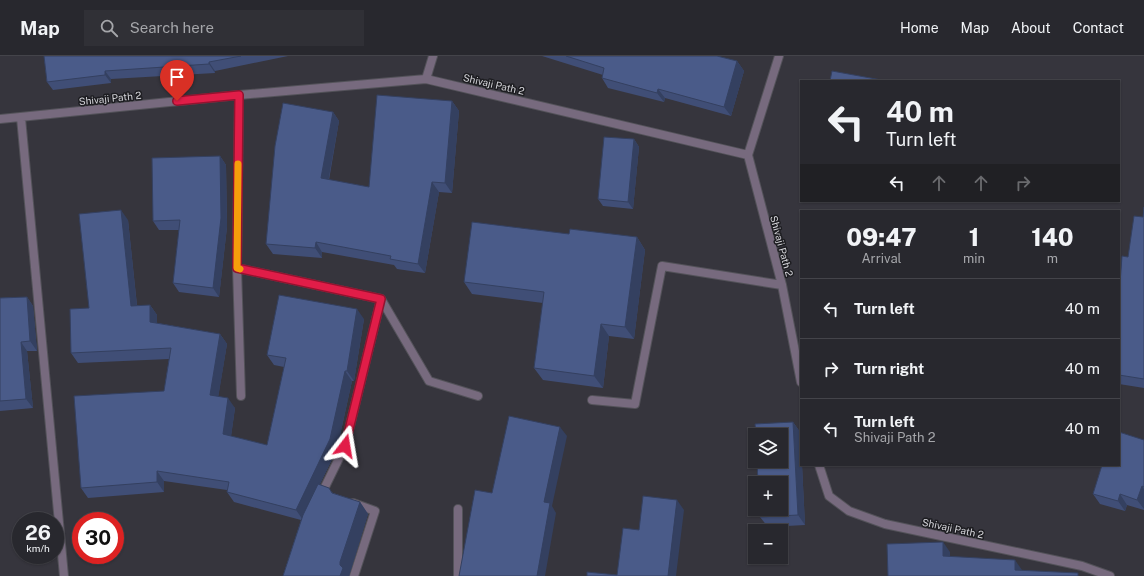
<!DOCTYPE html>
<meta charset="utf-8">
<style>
body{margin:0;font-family:"Public Sans",sans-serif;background:#303036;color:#f1f3f6;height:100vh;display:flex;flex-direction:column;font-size:15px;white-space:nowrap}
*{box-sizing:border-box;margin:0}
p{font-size:13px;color:#a5a6aa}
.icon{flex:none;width:22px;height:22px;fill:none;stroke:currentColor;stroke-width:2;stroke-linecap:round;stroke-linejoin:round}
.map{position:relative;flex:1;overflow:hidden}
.side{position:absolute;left:800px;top:154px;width:320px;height:256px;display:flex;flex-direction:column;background:#28282e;border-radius:0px;box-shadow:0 1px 3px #0004,0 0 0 1px #44444a}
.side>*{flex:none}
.guide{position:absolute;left:800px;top:24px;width:320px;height:122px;border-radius:0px;box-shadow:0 1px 3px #0004,0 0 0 1px #44444a;background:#28282e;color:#f1f3f6;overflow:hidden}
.tools{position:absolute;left:748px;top:372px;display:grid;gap:8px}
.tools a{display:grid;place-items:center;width:40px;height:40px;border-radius:0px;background:#28282e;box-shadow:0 1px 3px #0004,0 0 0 1px #44444a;font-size:20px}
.speed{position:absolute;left:12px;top:456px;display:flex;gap:8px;font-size:20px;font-weight:700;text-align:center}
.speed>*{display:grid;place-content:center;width:52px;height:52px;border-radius:50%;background:#28282e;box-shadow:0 1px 3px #0004,0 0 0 1px #44444a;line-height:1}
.speed small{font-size:10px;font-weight:400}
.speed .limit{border:6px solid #d22;background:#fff;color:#111}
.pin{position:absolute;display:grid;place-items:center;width:34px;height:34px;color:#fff;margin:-41px -17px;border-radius:50% 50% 50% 0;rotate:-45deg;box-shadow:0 0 4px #0007}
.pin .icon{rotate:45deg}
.me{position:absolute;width:44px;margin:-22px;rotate:14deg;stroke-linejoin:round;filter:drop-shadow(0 0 3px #0008)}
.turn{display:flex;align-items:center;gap:14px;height:84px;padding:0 20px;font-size:18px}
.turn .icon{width:52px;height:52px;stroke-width:2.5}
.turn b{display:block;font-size:28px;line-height:34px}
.lanes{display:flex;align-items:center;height:38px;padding:0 20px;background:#0003;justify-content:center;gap:20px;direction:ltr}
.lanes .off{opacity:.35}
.eta{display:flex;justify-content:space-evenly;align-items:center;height:68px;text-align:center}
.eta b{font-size:24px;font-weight:800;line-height:28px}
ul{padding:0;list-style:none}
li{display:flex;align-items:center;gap:12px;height:60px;padding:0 20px;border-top:1px solid #44444a}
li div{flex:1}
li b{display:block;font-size:15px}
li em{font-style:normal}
header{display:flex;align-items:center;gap:24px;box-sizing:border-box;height:56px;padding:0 20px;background:#28282e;border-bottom:1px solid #44444a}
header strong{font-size:19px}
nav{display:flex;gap:22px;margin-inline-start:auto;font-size:14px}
.search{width:280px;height:36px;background:#303036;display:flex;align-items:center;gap:10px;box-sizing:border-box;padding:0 14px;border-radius:0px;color:#a5a6aa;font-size:15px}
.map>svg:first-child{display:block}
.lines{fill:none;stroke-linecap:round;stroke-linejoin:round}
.service-casing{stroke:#535259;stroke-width:10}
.minor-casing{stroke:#535259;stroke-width:10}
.service{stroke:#776a7e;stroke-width:8}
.minor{stroke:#776a7e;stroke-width:8}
.wall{fill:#404e76}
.shaded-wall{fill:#344060}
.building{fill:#4a5b89;stroke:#344060}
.route-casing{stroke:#92132f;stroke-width:10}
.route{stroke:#e11d48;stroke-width:7}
.slow{stroke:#f59e0b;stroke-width:7}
.labels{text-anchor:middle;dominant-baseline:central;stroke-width:3;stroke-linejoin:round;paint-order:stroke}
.street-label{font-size:10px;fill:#d5d5da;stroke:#1d1d21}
</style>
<header>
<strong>Map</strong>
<div class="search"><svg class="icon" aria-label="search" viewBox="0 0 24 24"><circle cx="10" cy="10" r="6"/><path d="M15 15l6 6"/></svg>Search here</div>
<nav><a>Home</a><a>Map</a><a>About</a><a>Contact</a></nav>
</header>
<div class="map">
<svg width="1144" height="520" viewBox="0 0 1144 520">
<rect width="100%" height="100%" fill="#36353d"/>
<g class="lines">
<defs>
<path id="service" d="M353,447L375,455L354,520"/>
<path id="minor" d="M426,23L433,0
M239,39L237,212L241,340
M21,62L64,520
M0,63L239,39L426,23L748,99L782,229L801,326
M748,99L779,0
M237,212L381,243L429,325L478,340
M592,344L635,348L662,210L782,229
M819,409L829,440L849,455L885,468L1082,510L1110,520
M321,439L345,390L381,243
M458,453V520"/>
</defs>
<use href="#service" class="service-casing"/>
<use href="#minor" class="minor-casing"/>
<use href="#service" class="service"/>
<use href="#minor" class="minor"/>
</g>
<path class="wall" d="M44,0H288L215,15V17L111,23V27L53,34L47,26Z
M542,0H717L737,5L744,15L731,60L665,42L664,46L608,32L602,22L603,19Z
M452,45L459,55L452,137L439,136L425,217L397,213L394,209L322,196V202L273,198L266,188L333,56L339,65L329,124L369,131Z
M634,83L639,91L633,153L603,150L598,143Z
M220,100L226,109L227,171L219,241L179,236L173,227L179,174H159L153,165Z
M1144,151V332L1119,328V241L1143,161Z
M128,164L137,249H150L157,259V267L220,278L227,288L218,341L235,352L231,380L267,389L284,311L274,309L267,299L364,263L354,325H352L337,393L320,428L333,437L360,446L368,458L349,520H283L301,464L234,446L227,436V434L164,425V436L88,442L81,432L164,335L169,303L78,307L71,297Z
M637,181L645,194L634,283L609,280L603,332L543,324L534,312L543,247L472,238L464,226Z
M27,241L33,250L37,295H27L33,352L0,355V242Z
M793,366L800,376L801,409H802L805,469L768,471L760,461Z
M1144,384V454L1127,449L1125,455L1100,448L1093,438Z"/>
<path class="shaded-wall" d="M737,5L744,15L731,60L724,51Z
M209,6L215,15V17L209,8Z
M105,15L111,23V27L105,19Z
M658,33L665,42L664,46L657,37Z
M452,45L459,55L452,137L445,127Z
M333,56L339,65L327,132L321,122Z
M634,83L639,91L633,153L628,146Z
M220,100L226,109L227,171L219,241L213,232Z
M432,126L439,136L425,217L418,208Z
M121,154L128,164L138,260L131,250Z
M637,181L645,194L634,283L625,271Z
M316,186L322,196V202L315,192Z
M27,241L33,250L37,295L30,285Z
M150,249L157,259V276L150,266Z
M357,253L364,263L354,325L347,315Z
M601,268L609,280L603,332L594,320Z
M220,278L227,288L217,349L210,339Z
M21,286L27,295L33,352L26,343Z
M345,315L352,325L337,393L320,428L327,439L303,464L296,454Z
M228,342L235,352L230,388L223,378Z
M793,366L800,376L801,409H802L805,469L798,459Z
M560,371L567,380L552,450L556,457L545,520H537L544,446Z
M157,415L164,425V436L157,426Z
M1142,430L1144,433V453L1137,444Z
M1120,438L1127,449L1125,455L1118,445Z
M677,444L684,454L676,520H668Z
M360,446L368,458L349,520H340V506Z
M943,486L950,496V510L943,500Z
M1015,504L1022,514H1015Z"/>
<path class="building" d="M44,0H241L209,6V8L105,15V19L47,26Z
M566,0H717L737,5L724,51L658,33L657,37L602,22L604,12Z
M832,15L887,25H830Z
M377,39L452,45L445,127L432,126L418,208L390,203L391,200L316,186L315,192L266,188L275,90L283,47L333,56L321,122L369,131Z
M604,81L634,83L628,146L598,143Z
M220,100L221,162L213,232L173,227L180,164L153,165L152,102Z
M1144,151V323L1119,319V241L1122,200L1128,201L1134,160L1143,161Z
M121,154L131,250L150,249V266L220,278L210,339L228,342L223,378L267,389L286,302L267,299L279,239L357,253L347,315H345L330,383L296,454L227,436L229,426L157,415V426L81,432L74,340L164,335L171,292L71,297L70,253L89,252L79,158Z
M472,166L569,178L570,173L637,181L625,271L601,268L594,320L534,312L544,236L464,226Z
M27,241L30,285L21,286L26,343L0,345V242Z
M509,360L560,371L544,446L550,447L537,520H459L475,434L492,437Z
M793,366L798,459L760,461V453H781V427H758L757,405H781V379H756L755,368Z
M1119,376L1144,384V431L1142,430L1137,444L1120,438L1118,445L1093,438L1102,409H1119Z
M319,426L318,428L329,432L332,437L360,446L340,506V509L343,512L340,520H283L303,459Z
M643,440L677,444L668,520H587V516L617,519L623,472L639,474Z
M943,486V500L1015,504V514L1078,517V520H888L887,488Z"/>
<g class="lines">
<defs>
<path id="route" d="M177,45L239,39L237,212L381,243L345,390"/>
</defs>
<use href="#route" class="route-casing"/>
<use href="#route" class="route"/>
<path class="slow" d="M238,108L237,212L240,213"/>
</g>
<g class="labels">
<g class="street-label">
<text transform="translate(494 28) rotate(13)">Shivaji Path 2</text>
<text transform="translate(110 42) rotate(-6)">Shivaji Path 2</text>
<text transform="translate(782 190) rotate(75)">Shivaji Path 2</text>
<text transform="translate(953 472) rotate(12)">Shivaji Path 2</text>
</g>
</g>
</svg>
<div class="tools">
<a><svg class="icon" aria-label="layers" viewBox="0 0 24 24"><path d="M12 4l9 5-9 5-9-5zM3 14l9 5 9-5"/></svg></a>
<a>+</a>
<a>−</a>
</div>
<div class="speed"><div>26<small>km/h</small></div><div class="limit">30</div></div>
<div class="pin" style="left:177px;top:45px;background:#d93025"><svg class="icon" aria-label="arrive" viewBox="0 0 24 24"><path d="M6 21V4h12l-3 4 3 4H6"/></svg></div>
<svg class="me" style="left:345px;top:390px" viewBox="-20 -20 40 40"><path d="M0-17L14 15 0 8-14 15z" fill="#e11d48" stroke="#fff" stroke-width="4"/></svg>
<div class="guide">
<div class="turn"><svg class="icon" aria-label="left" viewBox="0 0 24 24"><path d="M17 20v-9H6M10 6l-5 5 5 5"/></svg><div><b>40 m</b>Turn left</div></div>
<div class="lanes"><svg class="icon" aria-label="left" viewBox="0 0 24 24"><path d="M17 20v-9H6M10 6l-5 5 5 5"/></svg><svg class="icon off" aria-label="ahead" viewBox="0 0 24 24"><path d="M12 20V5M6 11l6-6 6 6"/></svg><svg class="icon off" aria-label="ahead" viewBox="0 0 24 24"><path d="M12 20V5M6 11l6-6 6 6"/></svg><svg class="icon off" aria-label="right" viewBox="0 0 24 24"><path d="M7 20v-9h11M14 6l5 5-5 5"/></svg></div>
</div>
<section class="side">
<div class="eta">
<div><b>09:47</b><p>Arrival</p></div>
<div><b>1</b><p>min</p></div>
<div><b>140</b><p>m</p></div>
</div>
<ul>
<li><svg class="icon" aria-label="left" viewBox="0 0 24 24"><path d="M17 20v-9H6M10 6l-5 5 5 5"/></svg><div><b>Turn left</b></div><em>40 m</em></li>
<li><svg class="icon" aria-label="right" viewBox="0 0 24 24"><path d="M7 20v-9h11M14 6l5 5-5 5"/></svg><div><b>Turn right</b></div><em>40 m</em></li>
<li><svg class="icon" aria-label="left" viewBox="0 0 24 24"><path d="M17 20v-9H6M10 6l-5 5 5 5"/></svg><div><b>Turn left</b><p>Shivaji Path 2</p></div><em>40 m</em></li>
</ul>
</section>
</div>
